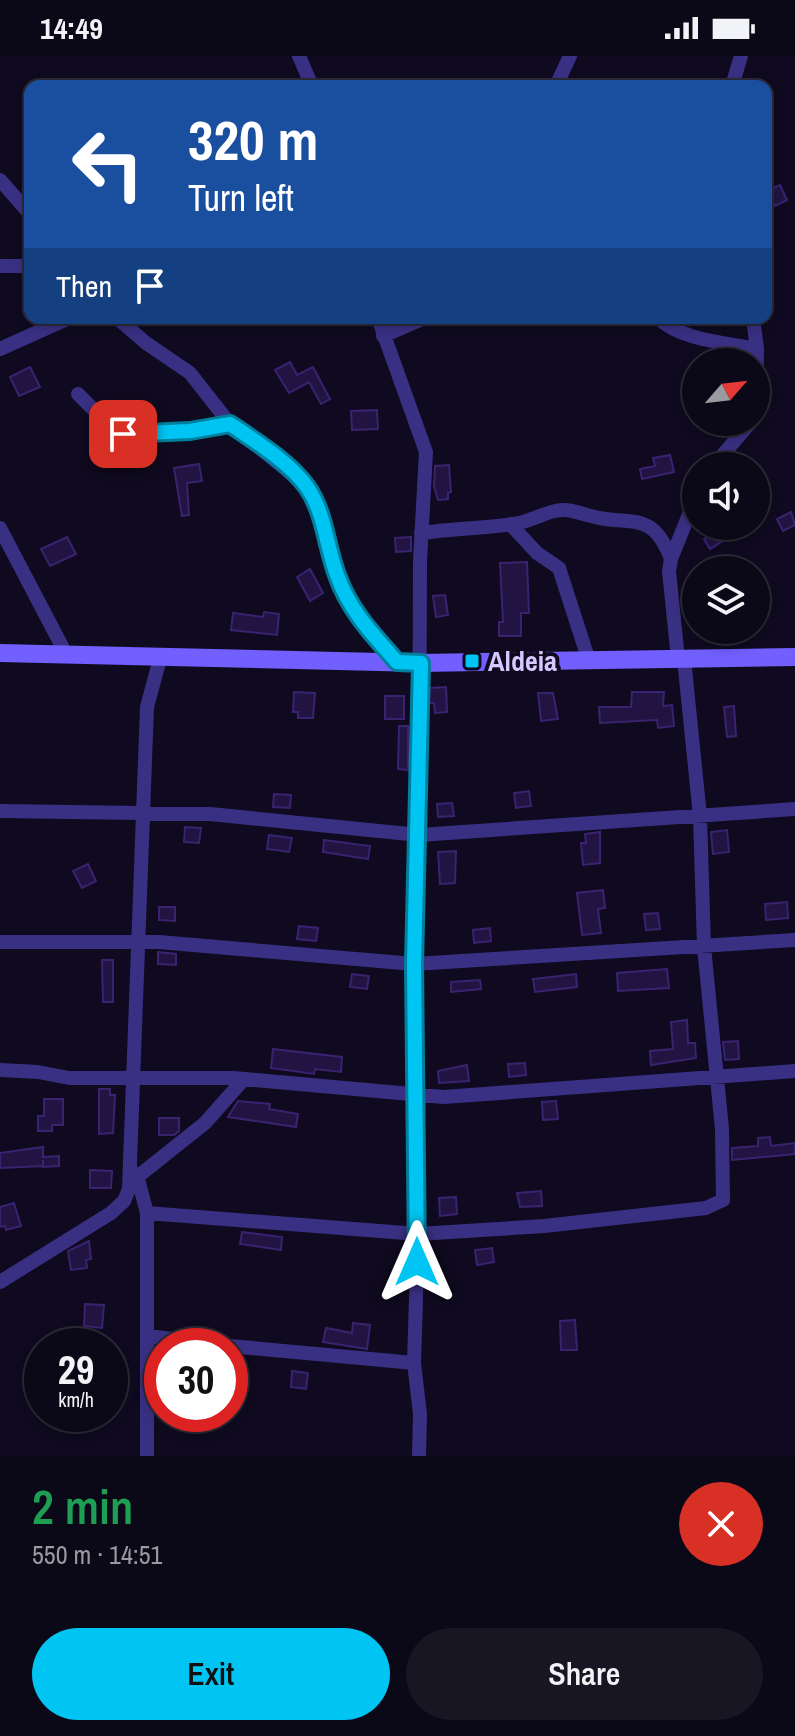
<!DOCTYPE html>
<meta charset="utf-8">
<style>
body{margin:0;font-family:"Archivo Narrow",sans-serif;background:#191624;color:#f1f3f6;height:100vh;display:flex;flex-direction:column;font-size:30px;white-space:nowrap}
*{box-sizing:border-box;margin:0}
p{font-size:26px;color:#9a9aa1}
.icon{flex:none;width:44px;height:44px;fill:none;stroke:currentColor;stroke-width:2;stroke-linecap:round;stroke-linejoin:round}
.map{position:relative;height:1400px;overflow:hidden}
.sheet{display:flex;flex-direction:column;background:#0b0817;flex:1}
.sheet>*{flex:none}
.banner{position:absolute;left:24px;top:24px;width:748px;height:244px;border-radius:16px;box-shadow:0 4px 12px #0003,0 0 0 2px #2b2936;background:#1a4fa0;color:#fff;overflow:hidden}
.needle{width:52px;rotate:62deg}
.buttons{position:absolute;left:682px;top:292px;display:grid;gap:16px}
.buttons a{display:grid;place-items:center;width:88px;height:88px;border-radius:50%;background:#0b0817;box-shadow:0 4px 12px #0003,0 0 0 2px #2b2936;font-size:40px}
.speed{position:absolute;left:24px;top:1272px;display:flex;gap:16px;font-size:40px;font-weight:700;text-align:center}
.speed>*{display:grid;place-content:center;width:104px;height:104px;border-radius:50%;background:#0b0817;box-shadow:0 4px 12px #0003,0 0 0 2px #2b2936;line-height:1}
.speed small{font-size:20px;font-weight:400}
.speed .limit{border:12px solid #d22;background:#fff;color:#111}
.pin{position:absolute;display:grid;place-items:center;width:68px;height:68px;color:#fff;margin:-34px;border-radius:16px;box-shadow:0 4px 12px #0006}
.me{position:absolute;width:88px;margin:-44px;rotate:0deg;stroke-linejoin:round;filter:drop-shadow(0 0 6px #0008)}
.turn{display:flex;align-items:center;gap:28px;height:168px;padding:0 32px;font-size:36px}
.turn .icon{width:104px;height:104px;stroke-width:2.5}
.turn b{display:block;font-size:56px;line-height:68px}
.then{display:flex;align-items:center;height:76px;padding:0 32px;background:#0003;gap:16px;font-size:30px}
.round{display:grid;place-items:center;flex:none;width:84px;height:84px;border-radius:42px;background:#191624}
.headline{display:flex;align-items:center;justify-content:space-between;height:136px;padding:0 32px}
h1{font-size:48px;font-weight:600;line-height:60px;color:#1e9e55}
.button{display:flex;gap:16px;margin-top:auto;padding:16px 32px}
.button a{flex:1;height:92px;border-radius:48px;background:#00c5f3;color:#111;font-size:32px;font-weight:600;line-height:92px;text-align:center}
.button a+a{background:#191624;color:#f1f3f6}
.status{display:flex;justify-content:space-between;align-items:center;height:56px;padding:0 40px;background:#0b0817;direction:ltr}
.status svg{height:22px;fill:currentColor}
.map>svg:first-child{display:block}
.building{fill:#211442;stroke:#392370;stroke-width:2}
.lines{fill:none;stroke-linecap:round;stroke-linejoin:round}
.street{stroke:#3a3083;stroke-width:14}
.secondary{stroke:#715fff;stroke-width:18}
.route-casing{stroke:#00809e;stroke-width:20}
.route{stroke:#00c5f3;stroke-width:14}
.poi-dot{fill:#00c5f3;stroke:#0f0a1f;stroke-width:3}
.labels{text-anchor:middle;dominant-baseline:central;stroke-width:8;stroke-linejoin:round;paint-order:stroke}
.poi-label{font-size:28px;font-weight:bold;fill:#d3c8ff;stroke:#0f0a1f;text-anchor:start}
</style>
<div class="status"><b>14:49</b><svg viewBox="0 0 49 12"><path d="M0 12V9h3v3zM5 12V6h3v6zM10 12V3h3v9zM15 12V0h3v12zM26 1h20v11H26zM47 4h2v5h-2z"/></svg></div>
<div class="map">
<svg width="795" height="1400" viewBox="0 0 795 1400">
<rect width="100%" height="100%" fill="#0f0a1f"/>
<path class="building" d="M780,129L787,144L775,150L767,135Z
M290,306L297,319L313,311L330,343L321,348L309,326L289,337L275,314Z
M30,311L40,331L19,340L10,321Z
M377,354L378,373L352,374L351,355Z
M670,399L674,416L642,423L640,413L655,410L653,402Z
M199,408L202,425L187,427L189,459L182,460L174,412Z
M449,409L451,436L448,437V443L438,444L434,431L435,410Z
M791,456L795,469L783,475L777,463Z
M727,470L732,479L710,493L704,483Z
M67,481L76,498L50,510L41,493Z
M411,481V495L396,496L395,482Z
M527,506L529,557H521V580H499V566H503L500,507Z
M310,513L323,537L310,545L297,521Z
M445,539L448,559L436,561L433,540Z
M264,556L279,558L277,579L231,574L233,557L263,561Z
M446,631L447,656L435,657L434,647H429L430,632Z
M294,636L315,637L313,662H298V656H293Z
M632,636H664L663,650L672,649L674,670L658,672L657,664L600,667L599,651H631Z
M538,637H553L558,663L541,665Z
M385,640H404V663H385Z
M734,650L736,680L727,681L724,651Z
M399,670H408V714L398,713Z
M529,735L531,750L516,752L514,737Z
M274,738L291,739L290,752L273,751Z
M452,747L454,760L438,761L437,748Z
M185,771L201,772L199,787L184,786Z
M727,774L729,796L713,798L711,776Z
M600,776V807L583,809L581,787H586L585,778Z
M269,779L292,782L289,796L267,793Z
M324,784L370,790L368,803L323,796Z
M456,795L455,827L440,828L438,796Z
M88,808L96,825L82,832L73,815Z
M603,834L605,852L598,853L601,877L582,879L577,837Z
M787,846L788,862L766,864L765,848Z
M159,851H175V865L159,864Z
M658,857L660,873L646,874L644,858Z
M299,870L318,872L316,885L297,883Z
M490,872L491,885L474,887L473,874Z
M158,896L176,898V909L158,908Z
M102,904H113V946H103Z
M667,913L669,932L618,935L617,917Z
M352,918L369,920L367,933L350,931Z
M576,918L577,931L535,936L533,923Z
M480,924L481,933L451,936V926Z
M687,964L688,987H695L696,1002L651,1009L650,995L673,993L671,966Z
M738,985L739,1003L725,1004L723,986Z
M273,993L342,1001L341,1016L315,1013L314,1018L271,1012Z
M525,1007L526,1019L509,1021L508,1008Z
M467,1009L469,1025L439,1027L438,1015Z
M99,1033H110V1039H115L113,1077L99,1078Z
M44,1043H63V1069H52V1075H38V1060H44Z
M238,1045L270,1048L269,1053L298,1058L296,1071L228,1061Z
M556,1045L558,1063L543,1064L542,1046Z
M159,1062H179V1075L174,1079H159Z
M770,1081L771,1090L795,1087V1098L732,1104V1092L758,1090V1082Z
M43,1091V1101L59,1100V1110L43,1111V1104V1110L0,1112V1097Z
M90,1114L112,1115L111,1132H90Z
M541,1135L542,1150L520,1151L517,1137Z
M456,1141L457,1158L440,1160L439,1142Z
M14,1147L21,1170L6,1174L5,1170L0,1171V1151Z
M242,1176L282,1181L281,1194L240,1188Z
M89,1185L91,1203L86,1204L87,1212L71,1214L68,1195Z
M492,1192L494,1206L477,1209L475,1194Z
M85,1248L104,1249L102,1272L84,1270Z
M575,1264L577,1294H561L560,1265Z
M353,1267L370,1269L367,1293L323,1286L326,1272L352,1277Z
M292,1315L308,1317L306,1333L291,1331Z"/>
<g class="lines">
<path class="street" d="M299,0L312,30
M556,30L570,0
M732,30L741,0
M0,124L30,158
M0,210H30
M117,262L146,287L190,317L230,368L305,429L318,452L338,523L355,556L397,606
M658,262C683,285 724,286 757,293
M753,262L757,293L756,350
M383,280L424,262
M0,293L69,262
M78,338L119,379L190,375L230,368
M713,410L751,366
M510,468L537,497L559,512L589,605
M0,472L66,598
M421,477C452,473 484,472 514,468C529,466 541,458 555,455C570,452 578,457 591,460C629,471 652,452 671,503
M678,603L669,515L671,503L696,441
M0,755L210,758L419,779L795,753
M0,886H159L414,908L795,884
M0,1014L38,1016L69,1022H233L444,1041L795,1015
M131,1114L139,1127L147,1157V1400
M136,1122L205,1067L244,1023
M147,1157L418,1178L544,1170L706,1152L723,1144L722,1073L704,891L700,760L684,603
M0,1226L111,1157L124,1145L129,1133L147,651L161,599
M148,1280L228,1290
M230,1290L414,1307L418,1178L414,908L419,779L420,505L426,396L378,262
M414,1307L420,1358L419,1400"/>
<path class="secondary" d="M0,597L421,607L795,601"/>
</g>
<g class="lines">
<defs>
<path id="route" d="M123,378L190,375L230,368C255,385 289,406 307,431C325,457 326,490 337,519C349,554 373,579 397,606L421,607L414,908L417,1206"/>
</defs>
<use href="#route" class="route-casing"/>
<use href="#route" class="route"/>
</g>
<rect class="poi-dot" x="464" y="597" width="16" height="16" rx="4"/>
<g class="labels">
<g class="poi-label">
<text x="488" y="605">Aldeia</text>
</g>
</g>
</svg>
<div class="buttons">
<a><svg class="needle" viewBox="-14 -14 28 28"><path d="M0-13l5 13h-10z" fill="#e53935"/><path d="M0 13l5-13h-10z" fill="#9a9aa1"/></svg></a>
<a><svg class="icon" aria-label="sound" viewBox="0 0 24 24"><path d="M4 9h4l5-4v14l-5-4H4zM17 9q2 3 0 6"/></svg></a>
<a><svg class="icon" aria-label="layers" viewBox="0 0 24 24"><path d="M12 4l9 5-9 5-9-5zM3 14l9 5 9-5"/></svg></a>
</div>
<div class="speed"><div>29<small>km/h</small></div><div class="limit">30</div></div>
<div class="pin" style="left:123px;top:378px;background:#d93025"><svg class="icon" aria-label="arrive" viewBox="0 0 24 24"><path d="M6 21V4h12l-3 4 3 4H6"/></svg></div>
<svg class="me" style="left:417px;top:1206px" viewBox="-20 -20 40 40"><path d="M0-17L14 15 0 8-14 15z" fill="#00c5f3" stroke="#fff" stroke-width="4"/></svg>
<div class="banner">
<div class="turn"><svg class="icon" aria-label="left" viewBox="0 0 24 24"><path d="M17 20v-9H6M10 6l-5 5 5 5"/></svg><div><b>320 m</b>Turn left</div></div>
<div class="then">Then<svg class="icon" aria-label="arrive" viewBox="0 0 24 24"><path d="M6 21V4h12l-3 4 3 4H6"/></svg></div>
</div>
</div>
<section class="sheet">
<div class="headline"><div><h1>2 min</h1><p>550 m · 14:51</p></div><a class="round" style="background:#d93025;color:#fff"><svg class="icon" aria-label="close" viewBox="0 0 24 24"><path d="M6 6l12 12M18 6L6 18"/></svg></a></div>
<div class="button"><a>Exit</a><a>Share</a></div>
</section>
